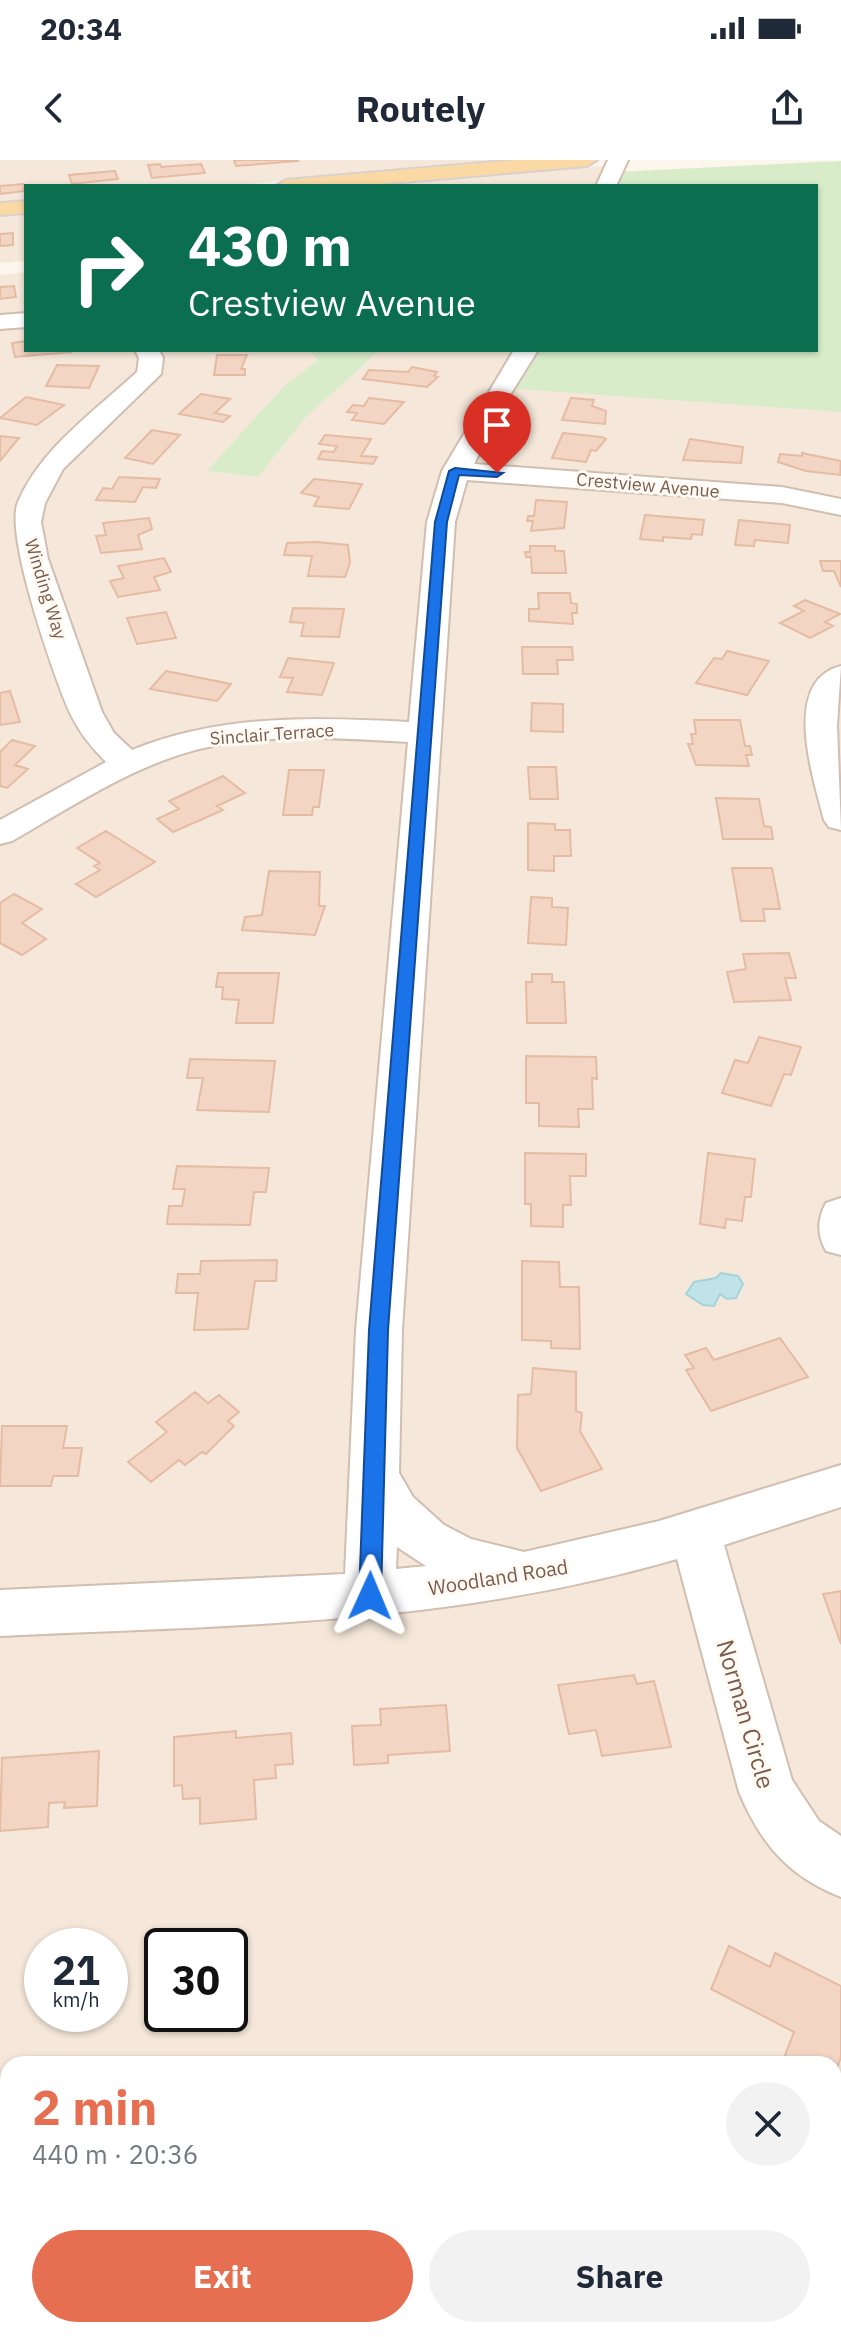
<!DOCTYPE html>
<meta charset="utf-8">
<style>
body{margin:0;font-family:"IBM Plex Sans",sans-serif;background:#f2f2f3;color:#1f2937;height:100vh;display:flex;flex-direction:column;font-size:30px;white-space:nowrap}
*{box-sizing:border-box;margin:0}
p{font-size:26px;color:#747a83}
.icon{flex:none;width:44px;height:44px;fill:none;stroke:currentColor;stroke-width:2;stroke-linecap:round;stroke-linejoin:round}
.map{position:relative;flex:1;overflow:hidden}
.sheet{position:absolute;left:0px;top:1896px;width:842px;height:282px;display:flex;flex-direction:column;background:#fff;border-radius:24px 24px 0 0;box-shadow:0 2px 6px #0004}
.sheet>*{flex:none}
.top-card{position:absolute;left:24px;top:24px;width:794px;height:168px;border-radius:0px;box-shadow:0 2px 6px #0004;background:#0b6e4f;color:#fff;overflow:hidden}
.speed{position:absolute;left:24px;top:1768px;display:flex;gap:16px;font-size:40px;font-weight:700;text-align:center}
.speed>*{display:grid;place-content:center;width:104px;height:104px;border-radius:50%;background:#fff;box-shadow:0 2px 6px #0004;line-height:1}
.speed small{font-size:20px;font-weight:400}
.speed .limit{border:4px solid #111;border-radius:12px;background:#fff;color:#111}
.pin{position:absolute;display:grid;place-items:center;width:68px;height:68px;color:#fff;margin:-82px -34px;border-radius:50% 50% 50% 0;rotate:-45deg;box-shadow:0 0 8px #0007}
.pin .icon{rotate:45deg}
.me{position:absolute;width:88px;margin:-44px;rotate:1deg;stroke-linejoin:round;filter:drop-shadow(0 0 6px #0008)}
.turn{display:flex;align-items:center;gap:28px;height:168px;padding:0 32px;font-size:36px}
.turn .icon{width:104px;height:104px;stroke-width:2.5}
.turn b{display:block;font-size:56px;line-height:68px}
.round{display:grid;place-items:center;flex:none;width:84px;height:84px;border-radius:42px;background:#f2f2f3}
.head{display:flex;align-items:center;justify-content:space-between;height:136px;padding:0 32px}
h1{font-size:48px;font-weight:700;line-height:60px;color:#e76f51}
.action{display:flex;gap:16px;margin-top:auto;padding:16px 32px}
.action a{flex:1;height:92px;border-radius:48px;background:#e76f51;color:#fff;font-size:32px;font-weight:700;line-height:92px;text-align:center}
.action a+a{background:#f2f2f3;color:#1f2937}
.status{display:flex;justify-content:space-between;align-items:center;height:56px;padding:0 40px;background:#fff;direction:ltr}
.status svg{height:22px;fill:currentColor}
header{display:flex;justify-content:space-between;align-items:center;height:104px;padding:0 32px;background:#fff;font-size:36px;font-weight:700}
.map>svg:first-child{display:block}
.residential{fill:#f5e8da;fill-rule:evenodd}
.green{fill:#d8ecc9}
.water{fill:#bfe3e8;stroke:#a5d3da;stroke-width:2}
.building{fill:#f3d5c3;stroke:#e6bba3;stroke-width:2}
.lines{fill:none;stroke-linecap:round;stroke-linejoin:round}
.minor-casing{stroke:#d1beb0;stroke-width:4}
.major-casing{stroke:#dad1cd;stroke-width:4}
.minor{fill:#fff;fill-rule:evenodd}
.major{fill:#fbd9a5;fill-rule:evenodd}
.route{fill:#1a73e8;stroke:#114b97;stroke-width:2}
.labels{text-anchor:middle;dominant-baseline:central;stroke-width:6;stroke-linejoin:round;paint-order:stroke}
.far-street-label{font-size:18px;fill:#7a5c4d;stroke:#fffaf3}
.street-label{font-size:20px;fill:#7a5c4d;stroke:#fffaf3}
.near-street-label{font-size:24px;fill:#7a5c4d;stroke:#fffaf3}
</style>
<div class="status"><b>20:34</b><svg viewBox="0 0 49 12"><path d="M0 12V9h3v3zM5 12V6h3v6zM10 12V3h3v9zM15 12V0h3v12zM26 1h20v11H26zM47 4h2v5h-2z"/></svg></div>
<header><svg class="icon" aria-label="back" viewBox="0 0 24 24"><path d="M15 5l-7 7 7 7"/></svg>Routely<svg class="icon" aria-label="share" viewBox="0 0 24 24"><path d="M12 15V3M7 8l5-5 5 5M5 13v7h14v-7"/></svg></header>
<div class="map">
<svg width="841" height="2177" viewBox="0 0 841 2177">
<rect width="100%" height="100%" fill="#fdf6ec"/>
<path class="residential" d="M0,0H526L223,26H26V42L0,44Z
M616,5L606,26H345Z
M26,51V101L0,103V53Z
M26,112V190H308L318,200L285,225L208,311L258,317L306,257L380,190H526L841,252V2177H0V115ZM42,1786H110V1854H42ZM162,1786H230V1854H162ZM8,1904H834V2170H8Z"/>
<path class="green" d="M841,1V252L505,228L527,190H816V26H607L614,12Z
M308,190H380L306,257L258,317L207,311L285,225L318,200Z
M834,2026H841V2177H0V2049H8V2170H834Z"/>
<path class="water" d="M721,1113L738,1116L743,1124L736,1138L727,1139L720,1134L714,1146L703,1145L686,1134L694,1122L716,1118Z"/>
<path class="building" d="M234,0H297L298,1L236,6Z
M160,4L161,7L201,4L205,13L152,18L148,5Z
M115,11L118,19L72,24L69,15Z
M23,24L25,31L0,34V26Z
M13,73V85L0,86V74Z
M14,126L16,137L0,139V127Z
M26,181V190L72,192L15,197L12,183Z
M217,195H247L241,209H245V215H214Z
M57,205L99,206L89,228L46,226Z
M412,207L437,212L434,216L438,217L427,227L363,219L369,210L408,212Z
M201,234L230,239L215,253L230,256L223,262L179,254Z
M26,237L64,245L37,265L0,258Z
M369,238L404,242L384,264L352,260L357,253L347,252L353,245L364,246Z
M571,238L594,240L592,246L606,251L605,264L562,260Z
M152,270L180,275L153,304L125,298Z
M563,273L602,277L606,279L596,291L591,290L586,302L552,298Z
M325,275L371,279L361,296L377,297L373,304L318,299L322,291L334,292L337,286L319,284Z
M0,276L19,278L0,301Z
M690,279L743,287L741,303L683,300Z
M802,293L841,301L840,315L806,311L778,302L780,294L802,296Z
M119,317L160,319L156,328L143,327L135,342L96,340L103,328L112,329Z
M314,319L362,324L349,349L314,346L319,337L301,333Z
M536,340L567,342L564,368L531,371L533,361H527L528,356H534Z
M645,355L704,360L702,375L692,374L691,379L663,377V381L640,379Z
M149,358L152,369L138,375L142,389L101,393L96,376L106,375L103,363Z
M739,360L790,365L788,383L755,380L754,386L735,385Z
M317,382L348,385L350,403L345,417L308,416L312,396L284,395L287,383Z
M530,386H555V391H564L566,413H532L531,397H526L525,392H530Z
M164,398L171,412L154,417L160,430L118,437L110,421L124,418L118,406Z
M820,401H841V427L834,411H823Z
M538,433H570L571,443L577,444V453H572L573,464L529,461V449H539Z
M805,440L840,454L825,462L833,466L810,478L780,463L804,451L794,446Z
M293,448L344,449L339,477L301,476L304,463L290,462Z
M166,452L176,478L137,484L127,458Z
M522,487H572L573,500H557L558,514H523Z
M727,491L769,501L747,535L696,523L714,498L722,499Z
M288,498L334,503L322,535L287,532L293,518L280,517Z
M166,511L231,524L217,541L150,529Z
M10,531L20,562L0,565V533Z
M532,543L563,544V572L531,571Z
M694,560H740L745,586H750L752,595H746L749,606L696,605L688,584H693L691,574H696Z
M12,580L35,586L15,605L28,609L7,628L0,626V592Z
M528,607H556L558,639H530Z
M289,610H324L319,647H313L312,655H283Z
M223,616L245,633L217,646L223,650L173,672L157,659L179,649L169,641Z
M716,638L759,639L764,666L771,667L773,679H723Z
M528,663L555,664V670H570L571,696H554V711L528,710Z
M106,671L155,702L96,737L76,724L100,710L94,706L100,703L77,688Z
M732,708H772L780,749H763L765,761H741Z
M269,711L320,712L319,746H325L315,775L242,770L245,757L262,755Z
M14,734L42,749L22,763L46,779L22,795L0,783V743Z
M531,737L552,738V747L568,748L566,785L528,783Z
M789,793L796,818H785L791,840L734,842L727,812L746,809L743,794Z
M218,813H279L273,863H236L239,840L222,839L223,827H216Z
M532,814H552V822H564L566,863H527L526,822H532Z
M759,877L801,887L791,915L784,914L771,946L722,933L735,900L748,903Z
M526,896L596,897L597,919L592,918L593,949H578L579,967L539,966V943H526Z
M190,899L275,901L269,952L197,950L203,918H187Z
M525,993L586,994V1016H570L571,1045H563V1067L531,1066V1044H525Z
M708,993L755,999L751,1037H745L742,1061L726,1059L725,1068L700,1064Z
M177,1006L269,1008L266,1032H254L250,1065L167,1064L169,1046H182L185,1029H173Z
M277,1100L276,1121H255L248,1169L194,1170L198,1133H176L178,1114H200L201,1101Z
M522,1101L559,1102L560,1127H579L580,1189L551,1188V1181L522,1180Z
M780,1178L808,1217L711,1251L686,1210L694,1208L685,1195L706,1188L714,1200Z
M533,1208L576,1212V1251L582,1253L580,1271L602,1309L541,1331L517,1288L518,1235L531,1234Z
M195,1232L208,1243L219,1235L239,1252L228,1261L234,1266L206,1294L202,1292L185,1305L179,1300L151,1322L128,1302L167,1272L156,1262Z
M2,1266H67L63,1288H82L78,1316H53L51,1326H0Z
M841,1431V1484L823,1434Z
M634,1515L637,1524L654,1521L671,1587L602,1596L596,1570L569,1574L558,1525Z
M446,1545L450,1591L388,1595V1603L354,1605L352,1566L381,1565L380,1549Z
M236,1571V1578L291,1573L293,1604L275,1605L276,1618L254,1620L256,1659L200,1664V1638L183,1639L182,1625L174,1626V1577Z
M99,1591L97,1646L64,1648L65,1642L49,1643L48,1667L0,1671L2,1598Z
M729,1786L770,1807L775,1793L841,1826V1897L834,1917V1904H795L784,1898L794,1872L711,1829Z"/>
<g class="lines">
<defs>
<path id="minor" d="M608,0H628L616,26H596Z
M26,153V167L0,169V155Z
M135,190H159L163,198L161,214L63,309L45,343L41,362L48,399L102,552L114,573L132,590C221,554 315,557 409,562L427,362L442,311L514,190H538L500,251L474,304L782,327L841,339V355L782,343L467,320L455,362L402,1170L399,1313L413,1337L444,1365L471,1379L524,1392L659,1361L841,1305V1347L724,1385L792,1620L819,1661L841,1676V1737C788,1716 761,1684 739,1632L677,1399C449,1465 235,1465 0,1476V1430L345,1414L356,1170L408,582C339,578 267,573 199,589C132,606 71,647 12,681L0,684V660L106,602C91,587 79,572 70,553C54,517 4,374 18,342C41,288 95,251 137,212L139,198ZM397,1387L426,1406L396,1409Z
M841,506L837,565L841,670L829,667L824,660C814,620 780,521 841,506Z
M841,1038V1095L826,1091C817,1075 817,1059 826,1043Z"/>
<path id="major" d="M517,0H597L587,6L357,26H276L286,20Z
M26,41V53L0,55V43Z"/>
</defs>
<use href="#minor" class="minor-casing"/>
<use href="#major" class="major-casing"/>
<use href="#minor" class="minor"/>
<use href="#major" class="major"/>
</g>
<path class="route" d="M455,308L503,313L497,317L459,315L447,362L388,1170L381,1436L378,1443L370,1446L362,1443L359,1436L369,1170L435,362L449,311Z"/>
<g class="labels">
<g class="far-street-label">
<text transform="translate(648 325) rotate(5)">Crestview Avenue</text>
<text transform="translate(46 429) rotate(73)">Winding Way</text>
<text transform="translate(272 574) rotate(-4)">Sinclair Terrace</text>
</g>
<g class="street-label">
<text transform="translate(498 1417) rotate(-9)">Woodland Road</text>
</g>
<g class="near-street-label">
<text transform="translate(746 1554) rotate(74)">Norman Circle</text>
</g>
</g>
</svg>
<div class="speed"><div>21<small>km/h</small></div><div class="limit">30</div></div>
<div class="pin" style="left:497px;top:313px;background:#d93025"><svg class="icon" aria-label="arrive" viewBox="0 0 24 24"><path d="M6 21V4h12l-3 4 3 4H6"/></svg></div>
<svg class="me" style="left:370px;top:1436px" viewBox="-20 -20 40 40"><path d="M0-17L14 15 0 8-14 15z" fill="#1a73e8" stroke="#fff" stroke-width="4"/></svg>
<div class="top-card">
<div class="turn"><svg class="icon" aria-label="right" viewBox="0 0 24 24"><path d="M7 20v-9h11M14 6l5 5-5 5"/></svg><div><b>430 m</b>Crestview Avenue</div></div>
</div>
<section class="sheet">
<div class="head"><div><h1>2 min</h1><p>440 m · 20:36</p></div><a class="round"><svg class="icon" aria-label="close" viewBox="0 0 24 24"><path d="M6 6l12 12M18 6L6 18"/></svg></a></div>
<div class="action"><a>Exit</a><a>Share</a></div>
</section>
</div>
